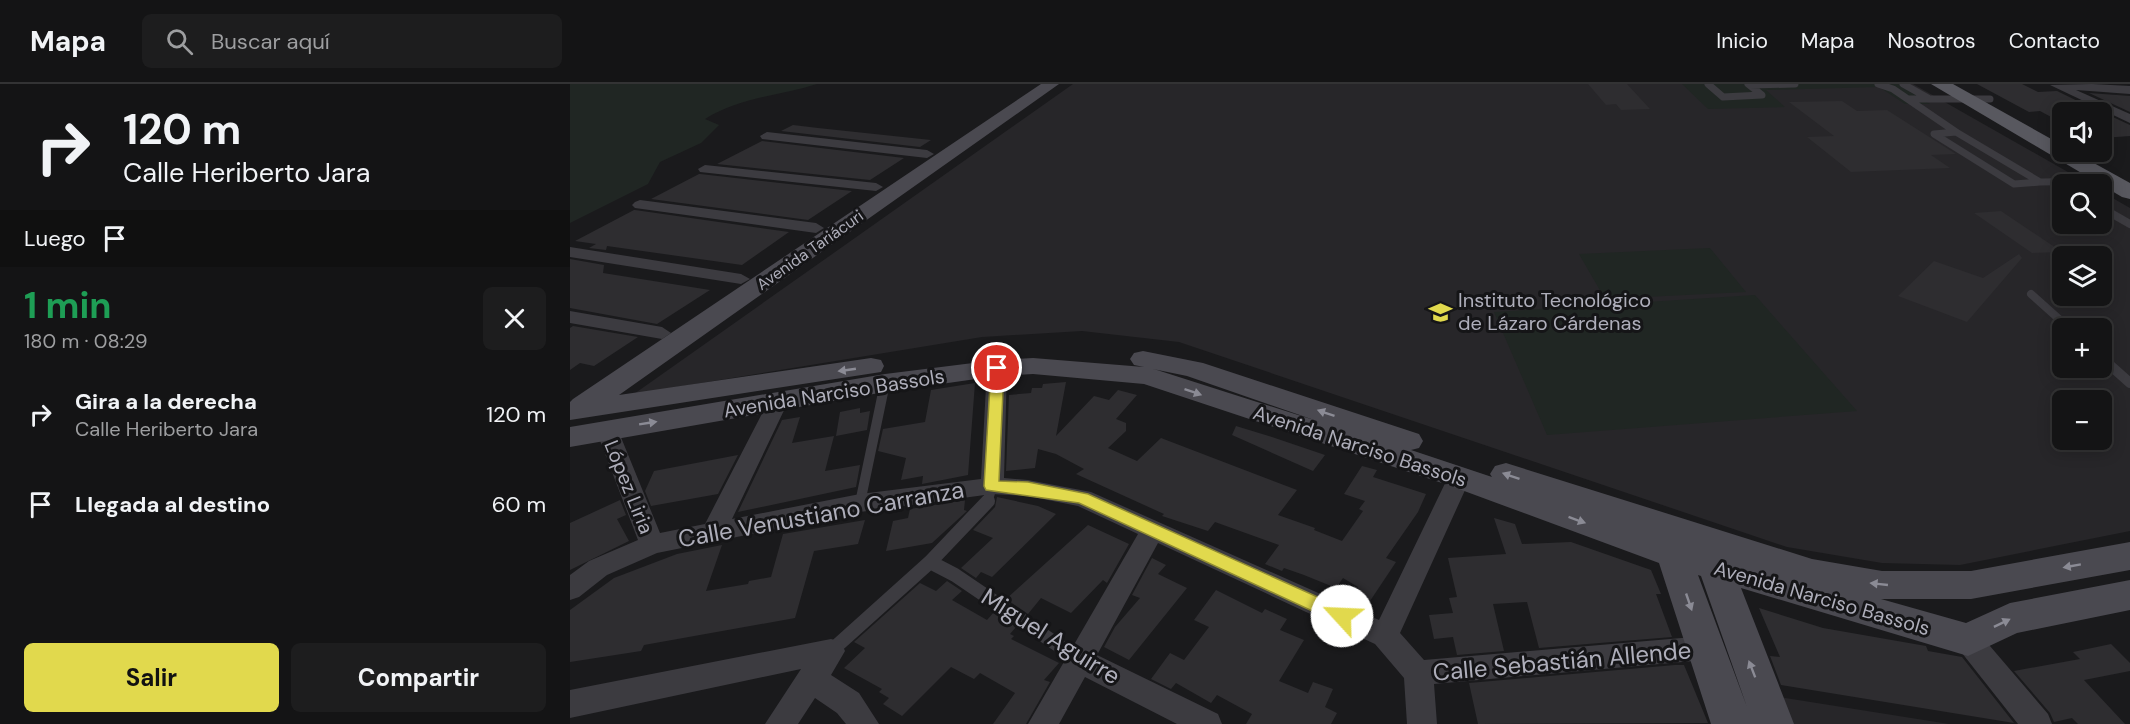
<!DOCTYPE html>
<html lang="es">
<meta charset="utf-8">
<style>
body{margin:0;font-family:"DM Sans",sans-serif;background:#1d1d1e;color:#f1f3f6;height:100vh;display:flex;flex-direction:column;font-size:22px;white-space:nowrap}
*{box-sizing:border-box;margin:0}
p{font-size:20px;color:#9d9ea0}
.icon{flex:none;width:33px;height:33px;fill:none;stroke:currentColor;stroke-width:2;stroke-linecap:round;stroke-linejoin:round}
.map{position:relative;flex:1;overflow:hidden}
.details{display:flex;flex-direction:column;background:#141415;width:570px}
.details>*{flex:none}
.top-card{background:#141415;color:#f1f3f6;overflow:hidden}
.controls{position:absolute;left:1482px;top:18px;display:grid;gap:12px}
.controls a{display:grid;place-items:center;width:60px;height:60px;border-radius:9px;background:#141415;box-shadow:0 3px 15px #0003,0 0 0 2px #333334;font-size:30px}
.pin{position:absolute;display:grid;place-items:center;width:51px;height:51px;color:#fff;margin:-26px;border:3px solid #fff;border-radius:50%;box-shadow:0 2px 6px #0007}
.me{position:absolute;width:66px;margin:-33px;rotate:295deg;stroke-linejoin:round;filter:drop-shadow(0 0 4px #0008)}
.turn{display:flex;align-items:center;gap:21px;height:126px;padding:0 24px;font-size:27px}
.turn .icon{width:78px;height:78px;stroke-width:2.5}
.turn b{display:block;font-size:42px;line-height:51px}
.then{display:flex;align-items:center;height:57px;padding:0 24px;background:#0003;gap:12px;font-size:22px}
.round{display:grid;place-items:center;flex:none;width:63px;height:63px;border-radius:9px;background:#1d1d1e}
.overview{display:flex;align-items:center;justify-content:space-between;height:102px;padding:0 24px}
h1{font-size:36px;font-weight:700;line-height:45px;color:#1e9e55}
.primary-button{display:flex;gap:12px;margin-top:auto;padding:12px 24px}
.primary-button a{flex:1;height:69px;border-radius:9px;background:#e1d94d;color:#111;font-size:24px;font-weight:700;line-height:69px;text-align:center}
.primary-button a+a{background:#1d1d1e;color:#f1f3f6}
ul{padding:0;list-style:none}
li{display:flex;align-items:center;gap:18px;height:90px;padding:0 24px}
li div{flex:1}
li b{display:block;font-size:22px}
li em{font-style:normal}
header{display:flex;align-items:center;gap:36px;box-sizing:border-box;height:84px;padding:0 30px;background:#141415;border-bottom:2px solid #333334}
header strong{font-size:28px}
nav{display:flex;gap:33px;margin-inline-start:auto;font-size:21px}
.search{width:420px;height:54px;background:#1d1d1e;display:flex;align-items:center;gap:15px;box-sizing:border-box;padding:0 21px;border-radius:9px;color:#9d9ea0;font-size:22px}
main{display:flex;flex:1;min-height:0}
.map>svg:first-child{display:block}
.built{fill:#272629;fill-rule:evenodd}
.green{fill:#202623}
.building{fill:#2e2d30}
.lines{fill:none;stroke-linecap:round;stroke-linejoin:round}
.lane-far3{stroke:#3c3b40;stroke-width:7}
.lane-far2{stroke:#3c3b40;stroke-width:8}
.lane-far1{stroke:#3c3b40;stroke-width:10}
.lane{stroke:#3c3b40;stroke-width:14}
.street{fill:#3c3b40;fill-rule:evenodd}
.secondary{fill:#4a4950;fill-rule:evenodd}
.primary{fill:#58585f;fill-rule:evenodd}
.oneway{fill:#8b8b95}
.route{fill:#e1d94d;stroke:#928d32;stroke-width:1.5}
.labels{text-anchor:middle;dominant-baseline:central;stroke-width:6;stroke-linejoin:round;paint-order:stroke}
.far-street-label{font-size:16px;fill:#aeaeba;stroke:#151517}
.poi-label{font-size:20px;fill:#aeaeba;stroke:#151517;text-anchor:start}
.street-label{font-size:20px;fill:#aeaeba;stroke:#151517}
.near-street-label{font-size:24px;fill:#aeaeba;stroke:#151517}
</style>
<header>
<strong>Mapa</strong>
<div class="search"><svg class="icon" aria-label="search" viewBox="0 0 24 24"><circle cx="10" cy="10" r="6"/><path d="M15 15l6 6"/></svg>Buscar aquí</div>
<nav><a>Inicio</a><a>Mapa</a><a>Nosotros</a><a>Contacto</a></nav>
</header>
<main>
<section class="details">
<div class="top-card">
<div class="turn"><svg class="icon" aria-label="right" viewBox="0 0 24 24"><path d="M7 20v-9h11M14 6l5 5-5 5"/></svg><div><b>120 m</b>Calle Heriberto Jara</div></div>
<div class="then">Luego<svg class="icon" aria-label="arrive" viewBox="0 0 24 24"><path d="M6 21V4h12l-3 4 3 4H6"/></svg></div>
</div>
<div class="overview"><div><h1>1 min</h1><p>180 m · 08:29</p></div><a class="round"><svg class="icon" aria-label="close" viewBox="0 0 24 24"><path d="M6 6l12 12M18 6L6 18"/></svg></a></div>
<ul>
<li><svg class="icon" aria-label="right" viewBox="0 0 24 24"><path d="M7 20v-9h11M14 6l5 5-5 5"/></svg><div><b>Gira a la derecha</b><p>Calle Heriberto Jara</p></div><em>120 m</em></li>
<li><svg class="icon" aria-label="arrive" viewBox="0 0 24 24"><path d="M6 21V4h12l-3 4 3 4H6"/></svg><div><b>Llegada al destino</b></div><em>60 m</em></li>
</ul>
<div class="primary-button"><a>Salir</a><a>Compartir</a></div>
</section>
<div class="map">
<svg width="1560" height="640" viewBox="0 0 1560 640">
<rect width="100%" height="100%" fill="#1a1a1c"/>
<path class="built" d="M503,0H1343L1519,100H1492V140H1532V108L1560,124V447L1390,481L1312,479L1217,463L609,258L512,247L412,253L64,310ZM1492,172H1532V212H1492ZM1492,244H1532V284H1492ZM1492,316H1532V356H1492Z
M1209,613L1379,640H1216Z"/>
<path class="green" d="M0,0H247C209,12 170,13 135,35L149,41L131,59L90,78L78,100L0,139Z
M1112,0H1328L1360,20H1335L1309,3L1196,6L1215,23L1138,25Z
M1140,164L1176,208L1035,215L1009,170Z
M1185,211L1287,327L977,351L924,228Z"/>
<path class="building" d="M1018,0H1057L1080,25L1051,26L1046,20L1036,21Z
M1407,0H1452L1468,8L1487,7L1526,26L1492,27V33L1483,34L1470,27L1459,28Z
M1519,9L1560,12V28Z
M1272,17L1287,27L1317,26L1386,70L1361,71L1380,84L1281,88L1237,53L1264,52L1219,18Z
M1532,28L1560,41V52L1532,54Z
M223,41L248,44L361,56L350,63L211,47Z
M192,57L334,74L300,96L147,80Z
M129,90H130L282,107L238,136L81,115Z
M64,126H65L219,148L172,181L37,162L36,166L19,164L26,160L5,157Z
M1431,127L1492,168L1462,169L1404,129Z
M1449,170L1452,174L1397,238L1328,212L1364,177L1413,194Z
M0,175L34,181L33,189L140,206L87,240L0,224Z
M3,242L68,253L24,282L10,279L0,286V244Z
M496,298L486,352L524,312L539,316L548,306L567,311L546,335L556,339V347L538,364L567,377L591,354L727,406L708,431L745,444L744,446L772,457L793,427L789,425L795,417L774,410L792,382L807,386L803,393L856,410L848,428L816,474L826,478L800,517L784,511L788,503L773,494L766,504L734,491L714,484L712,487L695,480L709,461L645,438L638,447L592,432L594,430L506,390L514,385L486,370L468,365L465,384L436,387L439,311L461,309L462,304H472L473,300Z
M405,299L398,391L352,400L353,392L331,396L336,374L308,367L313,345L355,338L361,306Z
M290,324V329L300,327L297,346L266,352L270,328Z
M230,333L222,359L264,352L255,387L290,381L286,403L168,428L212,336Z
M666,342L702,353L755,371L743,387L662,351Z
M168,371L148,410L81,422L75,407L84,387Z
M427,413L468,422L486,430L422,493L411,488L406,494L391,484L423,454L403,446L425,423Z
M50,416L56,431L47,435L59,457L0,486V439Z
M395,416L394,426L397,427L362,459L316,467L323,437L338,434L340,425Z
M924,434L945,440L952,460L1001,458L1081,486L1091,510H1086L1102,553L969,564L957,518L923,520L934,567L887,571L883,553L864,555L859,531L883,529L879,514L887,513L878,474L936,470Z
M295,436L288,460L244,467L225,534L74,561L71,567L0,578V526L44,494L107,470L152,461L136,507L178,500L179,497L201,493L213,450Z
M518,441L559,460L537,499L533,496L501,529L471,514L458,530L436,515Z
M582,474L596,481L588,490L617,504L559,576L534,563L545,543L570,514L562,511Z
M377,497L392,507L382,516L417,536L424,528L446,543L440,550L444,552L441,555L489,579L474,596L480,598L456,640H423L445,609L410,589L404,595L381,583L332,632L313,620L319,614L309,608L312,605L274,584L295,564L284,558L350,499L366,507Z
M646,506L692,529L695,525L717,535L710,546L734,556L709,597L738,609L743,598L763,605L755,623L767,629L761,640H676L682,630L647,611L641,619L606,599L601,605L581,595L600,569L614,576L639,543L624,536Z
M1189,524L1253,544L1356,562L1358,567L1392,573L1444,639L1211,601L1200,572L1210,573Z
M1541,560L1560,579V587L1514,596L1555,640H1508L1502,634L1484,638L1480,629L1444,587L1510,575L1503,568Z
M1105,581H1114L1138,639L908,640L899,599Z"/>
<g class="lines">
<path class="lane-far3" d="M1138,0L1153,13L1192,11L1178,0
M1308,0L1323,5L1386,48L1470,98L1539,97
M1333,0L1358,14
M1180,1L1225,0
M1338,15H1420
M1386,48L1364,50L1444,100L1470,98"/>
<path class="lane-far2" d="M1532,124L1560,140
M1461,210L1499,244"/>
<path class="lane-far1" d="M1532,274L1560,299
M290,419L315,299
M417,419L422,402"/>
<path class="lane" d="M360,478L385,491L510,576
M261,567L360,478L418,417"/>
<path class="street" d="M1522,0L1560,2V10L1506,6L1560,30V39L1480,1Z
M197,48L357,66L364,70L357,74L192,55L190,52Z
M135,81L306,99L313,103L306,107L130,88L128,85Z
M70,116L246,139L254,144L246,149L65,124L62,121L65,118Z
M0,163L171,190L180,195L171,200L0,173Z
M0,227L92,243L101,249L92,255L0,239Z
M427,278L434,280L437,284L434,394L458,396L521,408L809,536L881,387L889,385L897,387L901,393L830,549L854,576L1135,552L1145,555L1149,564L1145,573L1135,576L864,600L867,640H837L834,594L805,560L588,459L527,571L648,630L652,640H607L515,593L489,640H458L568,450L508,422L458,412L422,410L290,428L87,469L37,491L9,513L0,516V491L19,477L68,456L26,346L29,341L37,339L45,341L48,346L90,449L135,440L198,318L201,313H215L218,318L162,435L290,410L411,395L417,284L420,280Z
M1398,544L1408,548L1478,630L1482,640H1448L1388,564L1384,556L1388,548Z
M261,555L271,558L275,567L261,591L289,609L309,640H276L267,629L245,614L228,640H195L231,585L0,634V606Z"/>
<path class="secondary" d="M471,0H489L49,311L301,274L311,276L314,282L311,288L0,336V318L3,315Z
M573,267L633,279L849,350L853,357L849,364L841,366L922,393L920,390L925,382L936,379L1242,475L1312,487H1401L1560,458V486L1401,515H1311L1396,539L1440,519L1560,496V526L1447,549L1398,572L1171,504L1224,640H1141L1089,479L878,401L574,300L463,290L427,292L315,308L0,363V343L315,290L427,276L463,274L574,283L564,281L560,275L564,269ZM583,285L617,292L750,338L587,286ZM1128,491L1131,492L1177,623Z"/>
<path class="primary" d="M1361,0H1383L1492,61V68H1504L1560,99V115L1552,113Z"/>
</g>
<defs><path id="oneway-solid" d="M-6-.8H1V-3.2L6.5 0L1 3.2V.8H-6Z" transform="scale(1.5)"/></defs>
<g class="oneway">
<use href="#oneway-solid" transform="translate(277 286) rotate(172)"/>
<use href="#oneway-solid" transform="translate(623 308) rotate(19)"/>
<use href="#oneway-solid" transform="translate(756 329) rotate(-161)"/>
<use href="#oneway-solid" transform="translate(78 339) rotate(-9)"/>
<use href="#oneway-solid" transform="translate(941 392) rotate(-161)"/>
<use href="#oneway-solid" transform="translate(1007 436) rotate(20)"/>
<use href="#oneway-solid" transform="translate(1502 482) rotate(170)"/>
<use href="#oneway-solid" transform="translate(1309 500) rotate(-174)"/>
<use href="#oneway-solid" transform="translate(1119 518) rotate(71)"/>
<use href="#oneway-solid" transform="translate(1432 539) rotate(-26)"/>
<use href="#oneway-solid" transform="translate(1182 585) rotate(-111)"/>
</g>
<path class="route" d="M427,280L434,284L429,397L458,398L518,410L779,527L781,532L779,538L772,540L766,538L509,419L416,406L414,402L421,284Z"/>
<defs>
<symbol id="university-bare" viewBox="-9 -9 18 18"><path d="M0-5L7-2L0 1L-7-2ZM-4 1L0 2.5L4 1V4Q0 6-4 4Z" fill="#e1d94d" stroke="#151517" stroke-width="2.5" paint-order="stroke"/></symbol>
</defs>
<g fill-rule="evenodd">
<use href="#university-bare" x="854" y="212" width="33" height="33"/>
</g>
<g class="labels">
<g class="far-street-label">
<text transform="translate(240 166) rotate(-35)">Avenida Tariácuri</text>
</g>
<g class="poi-label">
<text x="888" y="216">Instituto Tecnológico<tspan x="888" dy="23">de Lázaro Cárdenas</tspan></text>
</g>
<g class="street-label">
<text transform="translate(264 309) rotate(-9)">Avenida Narciso Bassols</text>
<text transform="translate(790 362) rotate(18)">Avenida Narciso Bassols</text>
<text transform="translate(59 403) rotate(68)">López Liria</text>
<text transform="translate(1252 514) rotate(16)">Avenida Narciso Bassols</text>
</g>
<g class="near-street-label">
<text transform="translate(251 430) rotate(-10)">Calle Venustiano Carranza</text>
<text transform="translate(481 552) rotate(32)">Miguel Aguirre</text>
<text transform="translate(992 577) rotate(-5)">Calle Sebastián Allende</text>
</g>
</g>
</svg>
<div class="controls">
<a><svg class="icon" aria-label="sound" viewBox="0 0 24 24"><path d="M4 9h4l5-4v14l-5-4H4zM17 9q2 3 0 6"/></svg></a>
<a><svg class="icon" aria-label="search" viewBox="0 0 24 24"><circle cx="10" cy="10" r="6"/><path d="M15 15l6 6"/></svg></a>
<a><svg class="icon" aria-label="layers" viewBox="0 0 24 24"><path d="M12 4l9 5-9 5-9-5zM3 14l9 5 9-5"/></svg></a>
<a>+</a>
<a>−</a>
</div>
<div class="pin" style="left:427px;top:284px;background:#d93025"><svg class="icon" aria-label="arrive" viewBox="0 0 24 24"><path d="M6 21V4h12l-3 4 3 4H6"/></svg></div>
<svg class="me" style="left:772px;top:532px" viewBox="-20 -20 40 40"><circle r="19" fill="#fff"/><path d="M0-13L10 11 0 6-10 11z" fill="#e1d94d"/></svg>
</div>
</main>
